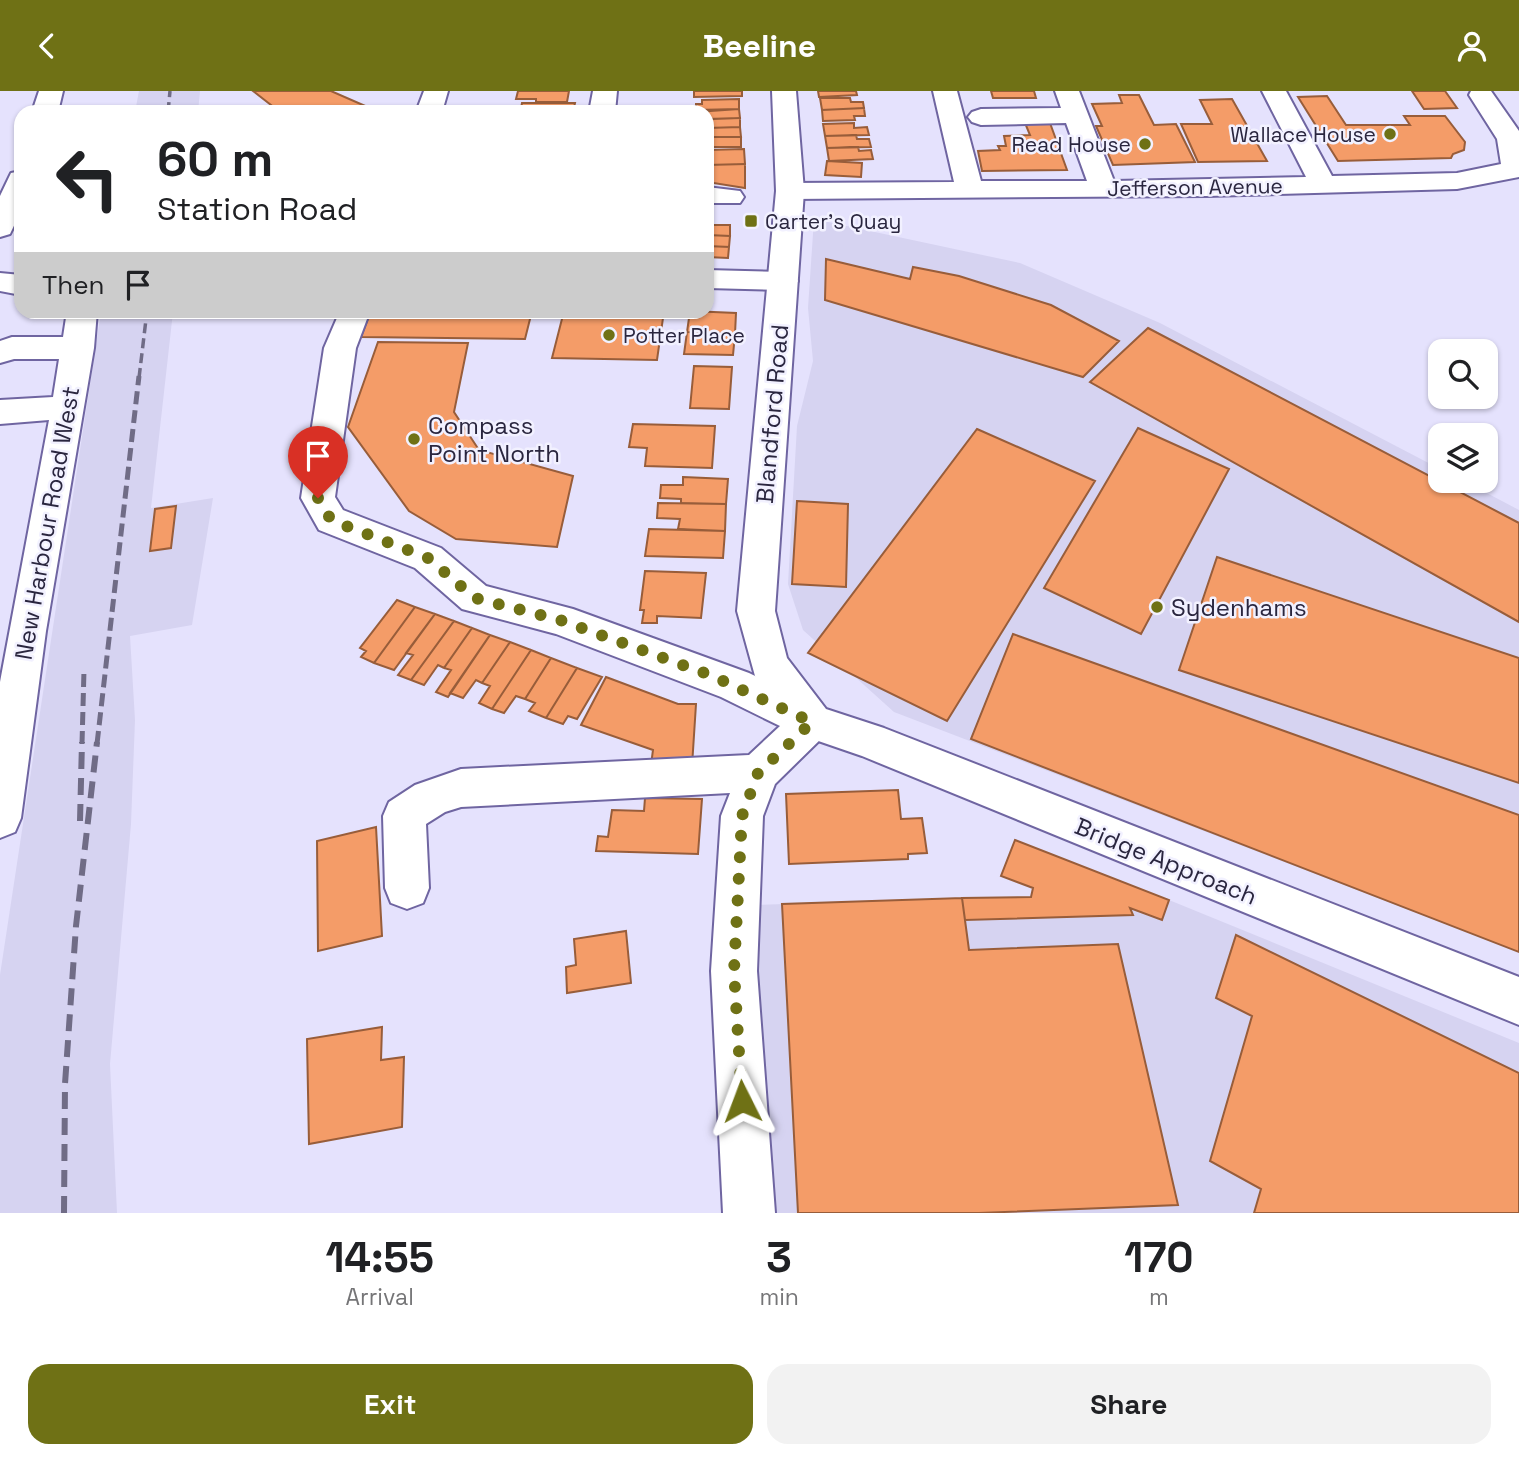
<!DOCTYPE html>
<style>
body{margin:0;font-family:"Space Grotesk",sans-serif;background:#f2f2f2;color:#202124;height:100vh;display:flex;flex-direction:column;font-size:26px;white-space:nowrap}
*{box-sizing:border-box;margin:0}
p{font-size:23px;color:#757577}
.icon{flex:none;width:38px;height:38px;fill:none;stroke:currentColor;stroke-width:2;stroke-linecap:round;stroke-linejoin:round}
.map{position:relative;height:1122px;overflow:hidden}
.panel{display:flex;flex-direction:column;background:#fff;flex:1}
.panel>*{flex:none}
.banner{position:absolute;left:14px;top:14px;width:700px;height:214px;border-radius:21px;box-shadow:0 2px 5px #0004;background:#fff;color:#202124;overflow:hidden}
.buttons{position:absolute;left:1428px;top:248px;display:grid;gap:14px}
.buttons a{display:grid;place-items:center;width:70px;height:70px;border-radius:14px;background:#fff;box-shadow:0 2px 5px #0004;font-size:35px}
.pin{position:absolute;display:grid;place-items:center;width:60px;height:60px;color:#fff;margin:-72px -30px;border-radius:50% 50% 50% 0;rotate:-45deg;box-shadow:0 0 7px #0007}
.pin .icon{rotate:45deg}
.me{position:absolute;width:77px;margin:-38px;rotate:357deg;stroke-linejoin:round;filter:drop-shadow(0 0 5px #0008)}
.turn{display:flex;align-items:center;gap:24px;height:147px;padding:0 28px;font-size:32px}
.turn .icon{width:91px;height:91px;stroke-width:2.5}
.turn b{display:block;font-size:49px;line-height:60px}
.then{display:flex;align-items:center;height:66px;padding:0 28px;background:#0003;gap:14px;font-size:26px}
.eta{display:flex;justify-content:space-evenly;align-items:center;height:119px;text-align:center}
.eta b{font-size:42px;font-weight:700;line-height:49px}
.button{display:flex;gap:14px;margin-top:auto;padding:14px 28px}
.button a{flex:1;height:80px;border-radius:21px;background:#6f7115;color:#fff;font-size:28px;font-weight:700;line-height:80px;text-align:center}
.button a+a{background:#f2f2f2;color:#202124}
header{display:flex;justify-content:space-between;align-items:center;height:91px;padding:0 28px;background:#6f7115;color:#fff;font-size:32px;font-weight:700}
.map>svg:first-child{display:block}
.built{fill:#d6d3f1}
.building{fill:#f49c68;stroke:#985d3a;stroke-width:2}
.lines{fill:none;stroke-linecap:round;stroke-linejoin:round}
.minor-casing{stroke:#6f65a1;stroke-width:4}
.highway-casing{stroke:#6f65a1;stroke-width:4}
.minor{fill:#fff;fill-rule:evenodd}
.highway{fill:#fff;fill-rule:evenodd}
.rail-far2{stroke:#706c86;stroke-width:3.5;stroke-dasharray:10 5;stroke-linecap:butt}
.rail-far1{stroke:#706c86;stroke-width:5;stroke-dasharray:13 6;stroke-linecap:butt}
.rail{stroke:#706c86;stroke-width:6;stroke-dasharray:17 9;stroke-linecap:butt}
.route{stroke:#6f7115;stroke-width:12;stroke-dasharray:0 21.6}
.poi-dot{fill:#6f7115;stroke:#f2f1ff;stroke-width:2.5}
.labels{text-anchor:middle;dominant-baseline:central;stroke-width:5;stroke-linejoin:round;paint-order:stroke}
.far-poi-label{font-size:21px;fill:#2a263f;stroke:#f2f1ff;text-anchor:end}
.far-street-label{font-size:21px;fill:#2a263f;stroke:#f2f1ff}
.street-label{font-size:24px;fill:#2a263f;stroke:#f2f1ff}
.poi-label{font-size:24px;fill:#2a263f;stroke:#f2f1ff;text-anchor:start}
</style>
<header><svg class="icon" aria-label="back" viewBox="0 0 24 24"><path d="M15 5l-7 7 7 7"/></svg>Beeline<svg class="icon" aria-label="person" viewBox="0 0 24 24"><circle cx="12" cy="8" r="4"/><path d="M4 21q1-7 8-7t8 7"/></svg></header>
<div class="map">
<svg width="1519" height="1122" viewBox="0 0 1519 1122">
<rect width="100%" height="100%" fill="#e5e2fd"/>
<path class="built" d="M139,0H200L198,21H135Z
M814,128L1020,172L1160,232L1440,378V390H1464L1519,419V861L894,621L803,539L788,493L797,335L813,270L808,217Z
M101,221H173L151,417L213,407L192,534L130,545L135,629L131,733L110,973L117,1122H0V884Z
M962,807L965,829L1133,824L1130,817L1162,829L1169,809L1519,952V1122H774L761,973L753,814Z"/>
<path class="building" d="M253,0H331L379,21H280Z
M518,0H569L567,11H536V8H516Z
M694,0H742V5L694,6Z
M818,0H856L857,4L819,6Z
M991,0H1034L1036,7H993Z
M1412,0H1445L1457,17L1424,18Z
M1119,4H1139L1154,34L1176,33L1195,71L1113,74L1096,35H1102L1092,13L1122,12Z
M1327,5L1346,34H1410L1404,25H1445L1465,51L1464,59L1453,63L1451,67L1338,70L1298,6Z
M820,7H850L851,11H863L864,17L822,19Z
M739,8V18L696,19V13H702V9Z
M1232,8L1267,70L1198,71L1181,33H1212L1200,9Z
M522,12H575L573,21H505L506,17H521Z
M864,17L865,25H854L855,29L823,30L822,19Z
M739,18L740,27L707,28V21H696Z
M740,27V36L707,37V30L713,28Z
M854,32V37L867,36L869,44L825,45L823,33Z
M1025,32H1050L1067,79L982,80L978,60L1000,59L998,55H1006L1004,45L1030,44Z
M740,36L741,46H713V43H707V37Z
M856,44L857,48H869L871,56L827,57L825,45Z
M713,46H741V56H707V49H713Z
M858,56L859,60L871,59L873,68L829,70L827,57Z
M744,58L745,73L707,74V59Z
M827,70L862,72L861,86L825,84Z
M745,73V97L707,91V74Z
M707,134H730V145L707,144Z
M707,144L730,145L729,156L707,155Z
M707,155L729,156L728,167L707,166Z
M826,168L910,188L913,176L959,185L1051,214L1119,250L1083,286L825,209Z
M183,220H319L317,227L181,226Z
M371,220H532L525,248L361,246Z
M564,220H664L657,269L552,267Z
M690,220L736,222L735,243L687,241Z
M1148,237L1519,432V531L1090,291Z
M687,241L735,243L733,264L684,263Z
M378,251L468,252L454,321L479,359L573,385L557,456L456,448L409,420L348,336Z
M694,275L732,276L729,318L690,317Z
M633,333L715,335L712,377L645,375L647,357L629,356Z
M1138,337L1229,378L1141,543L1044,497Z
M977,338L1095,390L947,630L808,562Z
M683,386L728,388L726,413L681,412V408L660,407L661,394H683Z
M797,410L848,413L846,496L792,493Z
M658,412L726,413L725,440L678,438L680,428L657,427Z
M176,415L171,457L150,460L155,418Z
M649,438L725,440L723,467L645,465Z
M1217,466L1519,567V692L1179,579Z
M645,480L706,482L701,527L657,525V532H642L644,519H640Z
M397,509L415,516L374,572L361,566L366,560L360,557Z
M415,516L435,523L394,579L374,572Z
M435,523L454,530L411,589L398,584L413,564L406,562Z
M454,530L472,537L444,577L438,574L424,594L411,589Z
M472,537L490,544L448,606L436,601L451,579L444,577Z
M1013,543L1519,724V861L971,648Z
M490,544L510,551L482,592L476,589L463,607L450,602Z
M510,551L531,559L492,618L479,612L490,595L482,592Z
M531,559L551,567L525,608L516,605L504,622L492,618Z
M551,567L577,577L546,627L529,620L535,612L525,608Z
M577,577L602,586L577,628L568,625L563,633L546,627Z
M606,586L678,613H696L692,675L651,674L653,659L581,634Z
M898,699L901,728L922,727L927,762L908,763V768L789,773L786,703Z
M645,707L702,708L698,763L596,760L598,745L608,746L612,719L644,720Z
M376,736L382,845L318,860L317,750Z
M1015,749L1169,809L1162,829L1130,817L1133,824L965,829L962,807L1031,806L1033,797L1001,785Z
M962,807L969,859L1118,853L1178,1114L979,1122H798L782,813Z
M626,840L631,892L567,902L566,876L576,874L574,848Z
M1236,844L1519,982V1122H1254L1261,1098L1210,1070L1252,925L1216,907Z
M382,936L381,969L404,966L402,1036L309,1053L307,948Z"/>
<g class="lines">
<defs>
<path id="minor" d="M39,0H63L58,21H32Z
M424,0H448L442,21H416Z
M593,0H617L615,21H589Z
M933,0H957L981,90H1087L1066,32L981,34L972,31L968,26L972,21L981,18L1061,17L1055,0H1079L1114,90L1306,86L1262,0H1286L1332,85L1457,82L1501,73L1497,48L1469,4L1471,0H1491L1519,40V86L1457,98L1207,105L790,108L780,106L776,100L780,94L790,92L954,91Z
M21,80V120L10,143L0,146V105L11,82Z
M707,96L740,100L744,106L740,112H707Z
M707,179L783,181L793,183L798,190L793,197L783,199L707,197Z
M0,182L21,184V204L0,200Z
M67,220H97L94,257L46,540L21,727L15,741L0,747V591L49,329L0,333V309L53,306L59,268H14L0,272V250L12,246H63Z
M340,220H370L356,257L335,406L343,419L441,457L486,495L573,518L749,582L826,619L832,631L826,643L775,693L763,725L757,880L775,1122H723L711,880L721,725L730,702L461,716L445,721L426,733L429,797L423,812L407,818L391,812L385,797L383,725L389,711L415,694L461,678L749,664L780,635L721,606L556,543L462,518L415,477L319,439L301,407L324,257Z"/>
<path id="highway" d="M772,0H796L804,100L775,520L787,567L826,618L884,637L1519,886V934L862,665L798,643L755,585L737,520L776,100Z"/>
</defs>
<use href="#minor" class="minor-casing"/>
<use href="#highway" class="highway-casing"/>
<use href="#minor" class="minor"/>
<use href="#highway" class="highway"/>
<path class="rail-far2" d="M168,21L170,0
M139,287L147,220"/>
<path class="rail-far1" d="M82,653L84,579
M97,653L139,285"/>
<path class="rail" d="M80,730L82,651
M64,1122L65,993L76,835L97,651"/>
</g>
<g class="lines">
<path class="route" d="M318,407L331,429L428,467L475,507L560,529L710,584L812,631L758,682L742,725L734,880L742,1010"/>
</g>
<g class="poi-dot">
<circle cx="1390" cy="43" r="7"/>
<circle cx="1145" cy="53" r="7"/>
<rect x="744" y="123" width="14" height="14" rx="3.5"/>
<circle cx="609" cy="244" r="7"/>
<circle cx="414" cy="348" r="7"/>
<circle cx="1157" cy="516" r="7"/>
</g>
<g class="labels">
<g class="far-poi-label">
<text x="1376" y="43">Wallace House</text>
<text x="1131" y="53">Read House</text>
<text x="765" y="130" text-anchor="start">Carter's Quay</text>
<text x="623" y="244" text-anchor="start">Potter Place</text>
</g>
<g class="far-street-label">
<text transform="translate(1195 96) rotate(-1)">Jefferson Avenue</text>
</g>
<g class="street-label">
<text transform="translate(772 323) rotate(-85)">Blandford Road</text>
<text transform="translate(47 432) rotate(-80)">New Harbour Road West</text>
<text transform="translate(1166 770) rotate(22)">Bridge Approach</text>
</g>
<g class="poi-label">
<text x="428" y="334">Compass<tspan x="428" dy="28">Point North</tspan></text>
<text x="1171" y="516">Sydenhams</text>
</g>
</g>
</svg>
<div class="buttons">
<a><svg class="icon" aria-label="search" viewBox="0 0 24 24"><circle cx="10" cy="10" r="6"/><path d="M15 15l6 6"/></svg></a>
<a><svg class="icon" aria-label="layers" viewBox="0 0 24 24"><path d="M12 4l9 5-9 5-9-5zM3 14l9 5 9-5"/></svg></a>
</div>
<div class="pin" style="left:318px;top:407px;background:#d93025"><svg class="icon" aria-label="arrive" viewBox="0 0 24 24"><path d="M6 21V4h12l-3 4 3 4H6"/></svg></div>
<svg class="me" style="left:742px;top:1010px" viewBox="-20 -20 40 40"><path d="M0-17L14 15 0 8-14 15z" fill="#6f7115" stroke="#fff" stroke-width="4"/></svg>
<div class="banner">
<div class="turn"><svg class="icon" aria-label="left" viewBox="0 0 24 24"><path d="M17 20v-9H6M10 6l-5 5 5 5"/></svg><div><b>60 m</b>Station Road</div></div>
<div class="then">Then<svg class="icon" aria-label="arrive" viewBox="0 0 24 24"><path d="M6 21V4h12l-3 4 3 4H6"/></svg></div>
</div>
</div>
<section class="panel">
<div class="eta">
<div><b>14:55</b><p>Arrival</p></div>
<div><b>3</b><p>min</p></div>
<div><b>170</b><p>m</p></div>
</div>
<div class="button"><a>Exit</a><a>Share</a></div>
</section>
